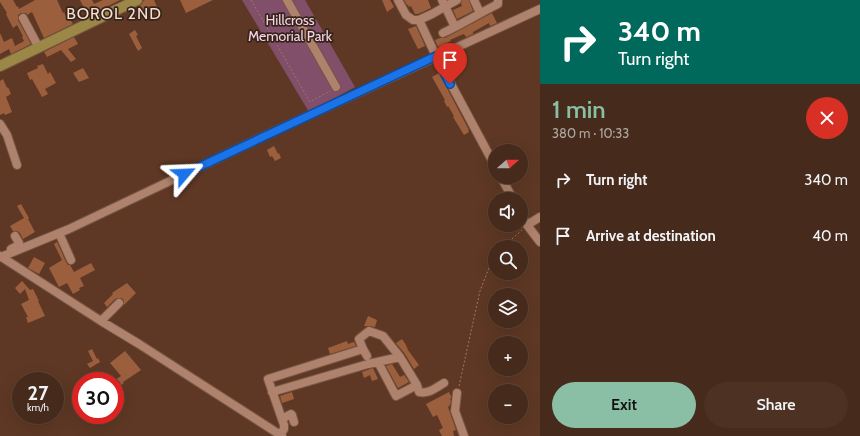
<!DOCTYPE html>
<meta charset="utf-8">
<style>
body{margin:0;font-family:Cabin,sans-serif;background:#4d3224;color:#f1f3f6;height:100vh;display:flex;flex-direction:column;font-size:15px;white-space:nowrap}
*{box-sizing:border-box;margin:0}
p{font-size:13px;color:#b0a7a3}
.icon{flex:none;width:22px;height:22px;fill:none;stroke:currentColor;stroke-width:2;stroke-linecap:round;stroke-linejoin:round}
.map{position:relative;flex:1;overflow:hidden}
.sheet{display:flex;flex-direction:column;background:#462a1b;width:320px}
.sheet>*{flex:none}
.guide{background:#00695c;color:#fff;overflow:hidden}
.needle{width:26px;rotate:69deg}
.buttons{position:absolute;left:488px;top:144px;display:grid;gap:8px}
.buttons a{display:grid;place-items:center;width:40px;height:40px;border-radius:50%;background:#462a1b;box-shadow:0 4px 16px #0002,0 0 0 1px #5e463a;font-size:20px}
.speed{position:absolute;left:12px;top:372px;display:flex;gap:8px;font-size:20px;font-weight:700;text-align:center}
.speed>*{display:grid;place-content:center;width:52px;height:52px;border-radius:50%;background:#462a1b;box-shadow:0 4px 16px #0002,0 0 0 1px #5e463a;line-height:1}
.speed small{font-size:10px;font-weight:400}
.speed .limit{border:6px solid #d22;background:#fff;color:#111}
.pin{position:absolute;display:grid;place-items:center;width:34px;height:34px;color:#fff;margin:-41px -17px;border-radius:50% 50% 50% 0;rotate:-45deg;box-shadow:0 0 4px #0007}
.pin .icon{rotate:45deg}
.me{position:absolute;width:44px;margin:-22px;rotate:64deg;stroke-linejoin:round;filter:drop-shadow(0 0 3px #0008)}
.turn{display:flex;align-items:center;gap:14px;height:84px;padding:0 12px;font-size:18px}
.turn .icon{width:52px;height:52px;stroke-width:2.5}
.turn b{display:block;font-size:28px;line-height:34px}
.round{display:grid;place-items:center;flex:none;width:42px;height:42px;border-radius:21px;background:#4d3224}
.overview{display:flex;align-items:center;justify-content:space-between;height:68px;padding:0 12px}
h1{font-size:24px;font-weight:600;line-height:30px;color:#8abfa5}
.button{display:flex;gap:8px;margin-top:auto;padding:8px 12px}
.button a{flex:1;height:46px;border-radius:24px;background:#8abfa5;color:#111;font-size:16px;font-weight:600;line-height:46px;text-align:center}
.button a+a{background:#4d3224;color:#f1f3f6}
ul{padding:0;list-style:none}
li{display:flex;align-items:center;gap:12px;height:56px;padding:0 12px}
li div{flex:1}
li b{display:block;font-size:15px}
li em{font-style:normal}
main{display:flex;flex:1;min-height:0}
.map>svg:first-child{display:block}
.green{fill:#814f69}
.building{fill:#9b5f3e}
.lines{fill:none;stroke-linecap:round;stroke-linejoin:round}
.minor-casing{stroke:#765542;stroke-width:10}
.major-casing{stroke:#765542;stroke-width:12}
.path{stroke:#9a7868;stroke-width:1;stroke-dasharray:2 2;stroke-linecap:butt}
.minor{stroke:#ae826c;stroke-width:8}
.major{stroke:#9b8846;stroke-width:10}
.route-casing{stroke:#114b97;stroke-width:10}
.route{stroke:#1a73e8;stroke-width:7}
.labels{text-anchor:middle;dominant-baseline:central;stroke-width:3.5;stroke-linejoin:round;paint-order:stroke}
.park-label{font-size:14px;fill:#f9d3e5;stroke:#36251b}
.quarter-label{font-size:16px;letter-spacing:1px;fill:#faddcf;stroke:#36251b}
</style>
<main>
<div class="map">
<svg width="540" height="436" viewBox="0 0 540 436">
<rect width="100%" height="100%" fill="#5e3824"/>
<path class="green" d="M242,0H305L355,87L309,112Z"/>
<path class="building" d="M0,0H13L17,7L18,6L19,9L35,0H57L63,13L64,12L67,20L70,19L73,24L44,38L32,12L27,15L26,13H21L18,15V20L31,44L11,54L9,49L0,54V33L4,42L12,38L15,46L24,41L22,37L23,36L17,25L13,28L6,14L7,13L0,2Z
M80,0H92L94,4L103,0H120L88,16Z
M145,0H154L157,7L153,9L152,7L139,13L137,7L142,4L143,1Z
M180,0H213L186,13Z
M382,0H390L394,7L387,12Z
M404,0H428L431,8L418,14H415L411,6L409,7L408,5H407Z
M462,0H469L473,11L457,19L453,10L462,6L461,4Z
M492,13L497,23L490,26L489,23L473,32V34L466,37L464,34L459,36L450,40L451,41L438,47L435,40L440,38H445Z
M416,26L425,46L418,49L408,29Z
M135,30L138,35L136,36L142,48L138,51L129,34Z
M74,37L78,44L68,49L76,59L71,62L61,50L47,57L44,52Z
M43,64L48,74L50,72L56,83L45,89L48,94L42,97L32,79L30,80L27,73L38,68L37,66Z
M83,68L89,78L79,82L73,73Z
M439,73L469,130H468L469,132L464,135L453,117L454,116L448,106L447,107L444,101L445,100L432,77Z
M3,79L7,88L8,87L11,94L6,97L12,112L5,115L4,113L0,115V81Z
M274,146L278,154L279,153L281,158L275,161L272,156L270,157L267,150Z
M21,204L29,218L28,219L35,232L23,239L20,233L17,231H13L10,226L24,218L17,206Z
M57,242L66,262L68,265H70L74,272L91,263L95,270L80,278L84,286L79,288L80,290L73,294L67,283L59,287L49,268L62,260L54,244Z
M34,257L45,263L39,274L28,268Z
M22,281L30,290L33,289L39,301H38L45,316L28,323L26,317H28L21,304L29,300L25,289L20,294L15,288Z
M127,283L136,293L124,305V302L123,299L121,298H118L115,299L107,307L104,303L113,294L112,293Z
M368,316L377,320L375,327L370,326H364Z
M402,339L406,345L408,350L419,365L414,369L405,354L396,343Z
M347,341L348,344L354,342L356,346L330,354L328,348Z
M92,349L97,359L98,358L100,362L90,368L87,364L93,361L88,351Z
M125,351L141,370L123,382L124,383L115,390V380L121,376L110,363Z
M392,364L400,377L404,375L409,382L398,388L386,366Z
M373,368L378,379L372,381L370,375L364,378L362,372Z
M292,392L294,399L282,403L280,396Z
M449,392L451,396V398L450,399L451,401L450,405L448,407L456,430L453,431L454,436H442L439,430L443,428L437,415L433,417L426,404Z"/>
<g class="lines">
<defs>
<path id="minor" d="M287,0L336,87
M398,0L406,15L413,20H419L432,14L457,0
M442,0L455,27
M474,0L480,13
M23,18L39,48
M419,20L436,56L495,166
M443,33C462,24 480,13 498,4V0
M0,124L7,135L17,165
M501,177L513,199
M521,214L527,225L540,242
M527,225L540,217
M59,233L71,260
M11,249L19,245V243L15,236
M0,256L101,321L139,344L282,436
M1,257L69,229L271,133L540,9
M101,321L119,303
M363,349L359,339L369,331L383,336L400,357
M378,362L396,396L417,385
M272,392L368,364L400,357L417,385L419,392C429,394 435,388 444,383
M457,393L455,411L464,436
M282,419L291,414L292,415L294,422
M280,435L284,429V425L268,379L363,349L367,356"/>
<path id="major" d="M0,66L137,0"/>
</defs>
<use href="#minor" class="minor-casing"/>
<use href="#major" class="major-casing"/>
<path class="path" d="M251,0L310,102L330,91
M503,247L522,230
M459,386L480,291L489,268L495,259"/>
<use href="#minor" class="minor"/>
<use href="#major" class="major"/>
</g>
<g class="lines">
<defs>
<path id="route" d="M184,174L436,56L450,84"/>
</defs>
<use href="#route" class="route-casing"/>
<use href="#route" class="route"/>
</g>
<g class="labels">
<g class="park-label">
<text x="290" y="20">Hillcross<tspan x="290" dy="16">Memorial Park</tspan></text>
</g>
<g class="quarter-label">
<text x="114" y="13">BOROL 2ND</text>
</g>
</g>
</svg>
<div class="buttons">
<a><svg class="needle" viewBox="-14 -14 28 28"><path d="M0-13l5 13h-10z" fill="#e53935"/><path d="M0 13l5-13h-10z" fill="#b0a7a3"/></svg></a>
<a><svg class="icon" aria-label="sound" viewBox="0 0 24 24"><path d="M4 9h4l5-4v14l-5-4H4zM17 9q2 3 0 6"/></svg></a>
<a><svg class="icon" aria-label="search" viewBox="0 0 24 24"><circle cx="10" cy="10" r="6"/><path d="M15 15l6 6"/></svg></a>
<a><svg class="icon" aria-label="layers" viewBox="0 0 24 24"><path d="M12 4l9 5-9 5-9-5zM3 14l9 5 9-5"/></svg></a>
<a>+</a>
<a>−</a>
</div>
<div class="speed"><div>27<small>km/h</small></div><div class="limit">30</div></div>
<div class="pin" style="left:450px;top:84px;background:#d93025"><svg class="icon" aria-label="arrive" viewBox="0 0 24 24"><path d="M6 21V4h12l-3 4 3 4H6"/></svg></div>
<svg class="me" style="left:184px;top:174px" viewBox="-20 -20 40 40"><path d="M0-17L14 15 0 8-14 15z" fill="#1a73e8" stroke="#fff" stroke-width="4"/></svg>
</div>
<section class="sheet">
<div class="guide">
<div class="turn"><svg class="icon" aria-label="right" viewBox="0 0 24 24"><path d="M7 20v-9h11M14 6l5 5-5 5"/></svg><div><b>340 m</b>Turn right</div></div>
</div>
<div class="overview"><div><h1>1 min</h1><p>380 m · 10:33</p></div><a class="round" style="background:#d93025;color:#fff"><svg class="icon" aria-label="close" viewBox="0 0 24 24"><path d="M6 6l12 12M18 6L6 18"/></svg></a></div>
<ul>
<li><svg class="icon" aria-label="right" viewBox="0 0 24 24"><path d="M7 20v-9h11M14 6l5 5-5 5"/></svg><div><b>Turn right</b></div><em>340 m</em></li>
<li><svg class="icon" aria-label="arrive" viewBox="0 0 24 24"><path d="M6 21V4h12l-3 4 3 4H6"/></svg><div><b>Arrive at destination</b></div><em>40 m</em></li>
</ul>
<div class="button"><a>Exit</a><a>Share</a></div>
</section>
</main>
